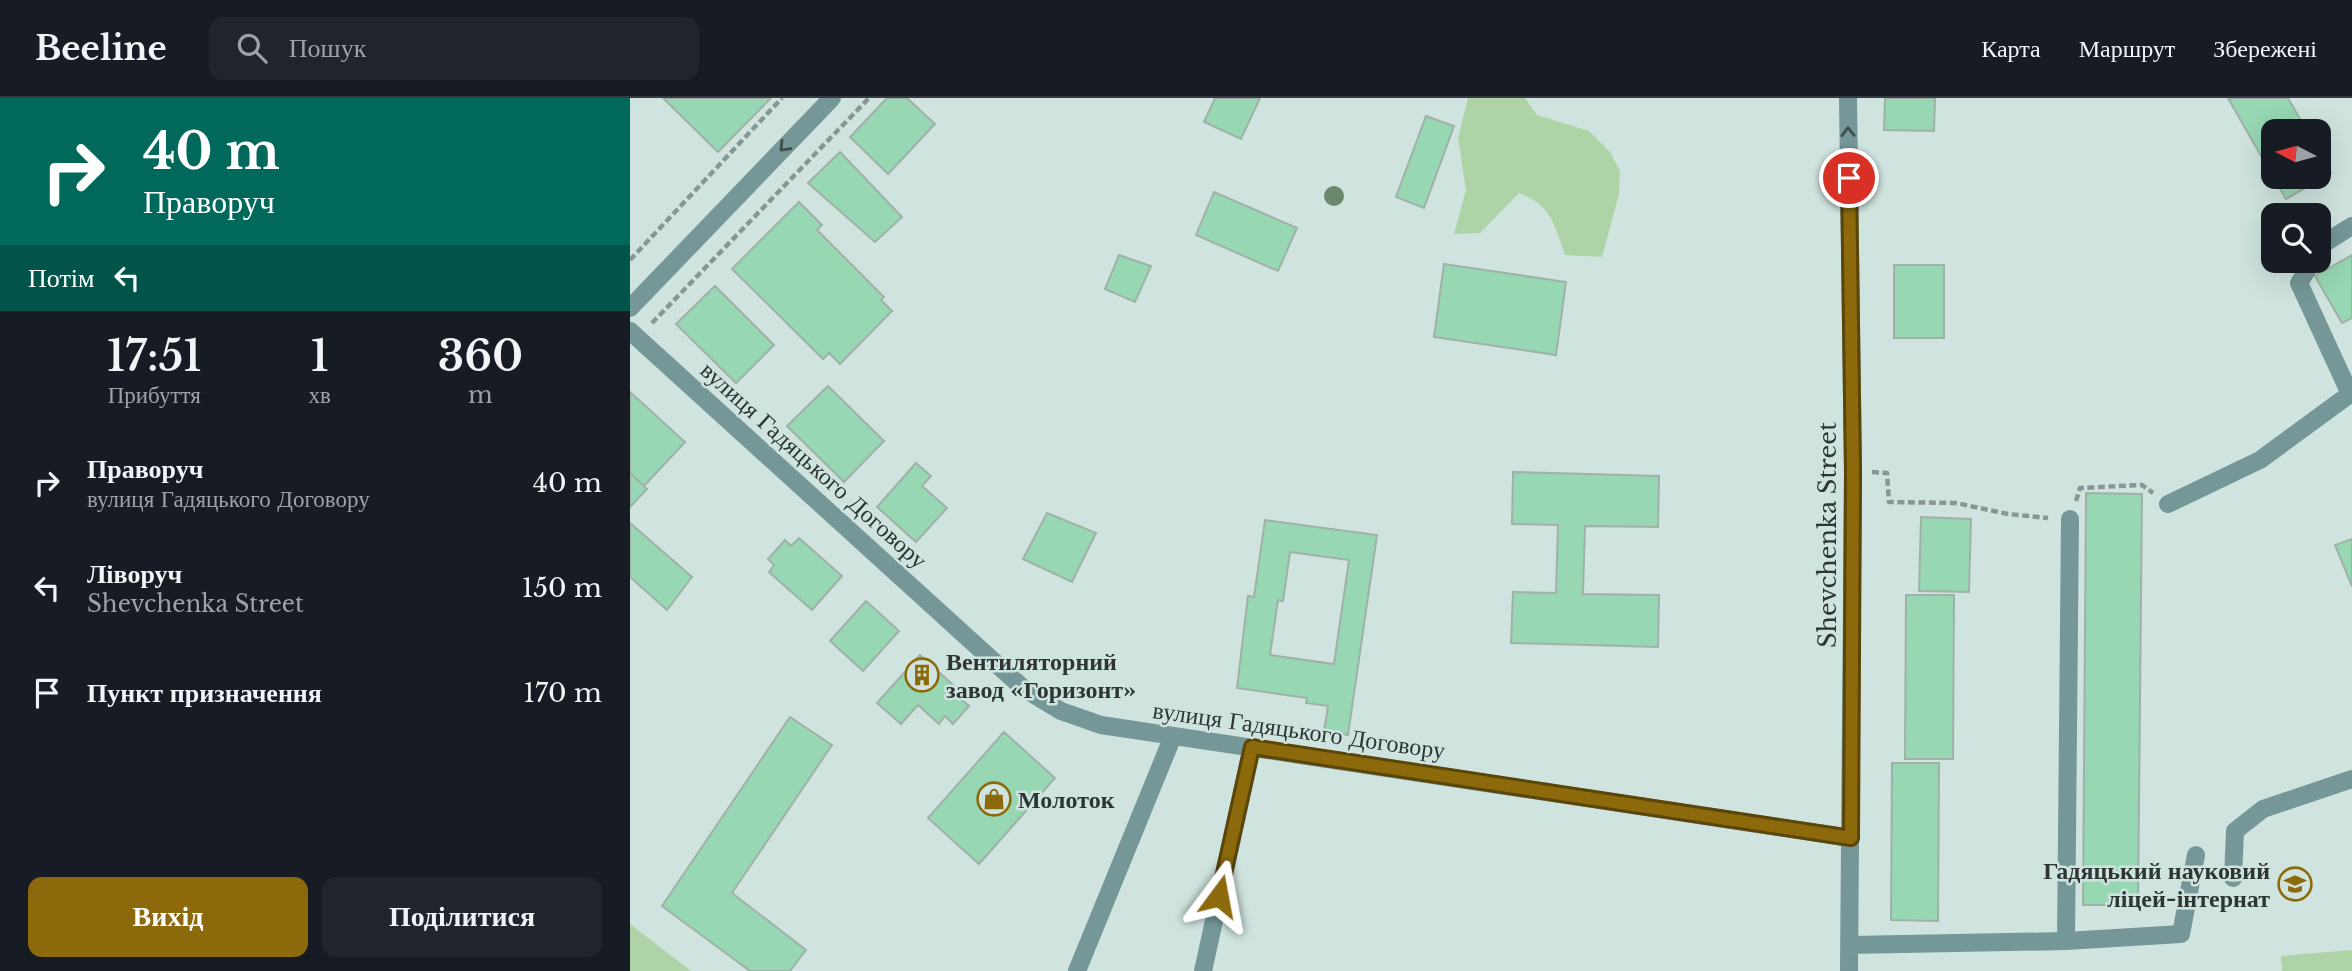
<!DOCTYPE html>
<html lang="uk">
<meta charset="utf-8">
<style>
body{margin:0;font-family:"Libre Baskerville",serif;background:#20242c;color:#f1f3f6;height:100vh;display:flex;flex-direction:column;font-size:26px;white-space:nowrap}
*{box-sizing:border-box;margin:0}
p{font-size:23px;color:#9ea1a6}
.icon{flex:none;width:38px;height:38px;fill:none;stroke:currentColor;stroke-width:2;stroke-linecap:round;stroke-linejoin:round}
.map{position:relative;flex:1;overflow:hidden}
.drawer{display:flex;flex-direction:column;background:#171b24;width:630px}
.drawer>*{flex:none}
.hud{background:#00695c;color:#fff;overflow:hidden}
.needle{width:46px;rotate:276deg}
.buttons{position:absolute;left:1631px;top:21px;display:grid;gap:14px}
.buttons a{display:grid;place-items:center;width:70px;height:70px;border-radius:14px;background:#171b24;box-shadow:0 7px 28px #0002;font-size:35px}
.pin{position:absolute;display:grid;place-items:center;width:60px;height:60px;color:#fff;margin:-30px;border:4px solid #fff;border-radius:50%;box-shadow:0 2px 7px #0007}
.me{position:absolute;width:77px;margin:-38px;rotate:13deg;stroke-linejoin:round;filter:drop-shadow(0 0 5px #0008)}
.turn{display:flex;align-items:center;gap:24px;height:147px;padding:0 28px;font-size:32px}
.turn .icon{width:91px;height:91px;stroke-width:2.5}
.turn b{display:block;font-size:49px;line-height:60px}
.then{display:flex;align-items:center;height:66px;padding:0 28px;background:#0003;gap:14px;font-size:26px}
.eta{display:flex;justify-content:space-evenly;align-items:center;height:119px;text-align:center}
.eta b{font-size:42px;font-weight:600;line-height:49px}
.cta{display:flex;gap:14px;margin-top:auto;padding:14px 28px}
.cta a{flex:1;height:80px;border-radius:14px;background:#8c6a0c;color:#fff;font-size:28px;font-weight:600;line-height:80px;text-align:center}
.cta a+a{background:#20242c;color:#f1f3f6}
ul{padding:0;list-style:none}
li{display:flex;align-items:center;gap:21px;height:105px;padding:0 28px}
li div{flex:1}
li b{display:block;font-size:26px}
li em{font-style:normal}
header{display:flex;align-items:center;gap:42px;box-sizing:border-box;height:98px;padding:0 35px;background:#171b24;border-bottom:2px solid #363941}
header strong{font-size:33px}
nav{display:flex;gap:38px;margin-inline-start:auto;font-size:24px}
.search{width:490px;height:63px;background:#20242c;display:flex;align-items:center;gap:18px;box-sizing:border-box;padding:0 24px;border-radius:14px;color:#9ea1a6;font-size:26px}
main{display:flex;flex:1;min-height:0}
.map>svg:first-child{display:block}
.green{fill:#aed3a7}
.building{fill:#97d7b3;stroke:#a0b1a7;stroke-width:2;fill-rule:evenodd}
.lines{fill:none;stroke-linecap:round;stroke-linejoin:round}
.path{stroke:#889793;stroke-width:4.5;stroke-dasharray:7 3.5;stroke-linecap:butt}
.minor{stroke:#759797;stroke-width:18}
.tree{fill:#69896c}
.oneway{stroke:#404e4d}
.route-casing{stroke:#5b4508;stroke-width:18}
.route{stroke:#8c6a0c;stroke-width:12}
.labels{text-anchor:middle;dominant-baseline:central;stroke-width:5;stroke-linejoin:round;paint-order:stroke}
.street-label{font-size:24px;fill:#2e3634;stroke:#cfe4df}
.poi-label{font-size:24px;font-weight:bold;fill:#2e3634;stroke:#cfe4df;text-anchor:start}
</style>
<header>
<strong>Beeline</strong>
<div class="search"><svg class="icon" aria-label="search" viewBox="0 0 24 24"><circle cx="10" cy="10" r="6"/><path d="M15 15l6 6"/></svg>Пошук</div>
<nav><a>Карта</a><a>Маршрут</a><a>Збережені</a></nav>
</header>
<main>
<section class="drawer">
<div class="hud">
<div class="turn"><svg class="icon" aria-label="right" viewBox="0 0 24 24"><path d="M7 20v-9h11M14 6l5 5-5 5"/></svg><div><b>40 m</b>Праворуч</div></div>
<div class="then">Потім<svg class="icon" aria-label="left" viewBox="0 0 24 24"><path d="M17 20v-9H6M10 6l-5 5 5 5"/></svg></div>
</div>
<div class="eta">
<div><b>17:51</b><p>Прибуття</p></div>
<div><b>1</b><p>хв</p></div>
<div><b>360</b><p>m</p></div>
</div>
<ul>
<li><svg class="icon" aria-label="right" viewBox="0 0 24 24"><path d="M7 20v-9h11M14 6l5 5-5 5"/></svg><div><b>Праворуч</b><p>вулиця Гадяцького Договору</p></div><em>40 m</em></li>
<li><svg class="icon" aria-label="left" viewBox="0 0 24 24"><path d="M17 20v-9H6M10 6l-5 5 5 5"/></svg><div><b>Ліворуч</b><p>Shevchenka Street</p></div><em>150 m</em></li>
<li><svg class="icon" aria-label="arrive" viewBox="0 0 24 24"><path d="M6 21V4h12l-3 4 3 4H6"/></svg><div><b>Пункт призначення</b></div><em>170 m</em></li>
</ul>
<div class="cta"><a>Вихід</a><a>Поділитися</a></div>
</section>
<div class="map">
<svg width="1722" height="873" viewBox="0 0 1722 873">
<rect width="100%" height="100%" fill="#cfe4df"/>
<path class="green" d="M838,0H895L907,17L959,33L980,54L990,73L989,96L972,159L935,157C925,128 921,106 889,95L850,135L824,136L836,92L828,40Z
M0,826L61,873H0Z
M1722,852V873H1652L1651,858Z"/>
<path class="building" d="M33,0H141L88,54Z
M257,0H277L305,26L258,76L220,39Z
M585,0H630L611,41L574,24Z
M1255,0H1305L1304,33L1254,32Z
M1598,0H1658L1677,33H1643V79Z
M796,18L824,28L794,110L766,99Z
M1689,53L1701,75L1656,101L1643,79H1689Z
M210,54L272,119L245,144L178,85Z
M584,94L667,130L648,173L566,137Z
M169,104L192,127L187,132L254,199L251,202L262,213L210,266L199,255L193,261L102,171Z
M489,157L521,168L505,204L475,191Z
M1722,157V220L1712,225L1685,178Z
M814,166L936,184L926,257L804,239Z
M1264,167H1314V240H1264Z
M85,188L144,247L106,285L46,226Z
M198,288L254,343L214,384L157,328Z
M0,294L55,344L14,388L0,375Z
M286,365L301,378L292,388L317,410L286,444L247,409Z
M883,374L1029,378L1028,429L955,428L953,496L1029,497L1028,549L881,545L883,494L926,495L928,427L882,426Z
M0,375L17,391L0,409Z
M1456,395L1512,396L1508,807H1453Z
M417,415L466,435L442,484L393,461Z
M1291,419L1341,421L1339,494L1289,493Z
M635,422L747,437L718,637L694,633L698,608L676,605L677,600L607,590L618,498L624,499ZM660,454L719,462L704,566L640,557L648,502L653,503Z
M0,425L62,479L37,512L0,479Z
M169,440L212,478L182,512L139,474L144,467L138,461L155,442L161,448Z
M1722,441V488L1705,447Z
M1276,497H1324L1323,661H1275Z
M236,503L269,533L233,573L200,543Z
M290,557L334,597L331,601L339,608L323,626L315,618L309,626L288,607L271,626L247,605Z
M160,619L202,647L102,795L176,852L160,873H120L32,808Z
M374,634L425,680L349,766L298,720Z
M1262,665H1309L1308,823L1261,822Z"/>
<g class="lines">
<path class="path" d="M0,162L152,0
M22,225L239,0
M1242,374L1257,375L1259,404L1326,405L1378,416L1418,420
M1446,403L1450,390L1512,387L1523,395"/>
<path class="minor" d="M1218,0L1223,373L1219,873
M1689,153L1693,146L1722,128
M0,210L202,0
M0,233L393,590L431,613L471,627L1221,740
M1538,406L1630,362L1720,296L1669,185L1683,163
M1603,780L1605,733L1633,711L1722,681
M1436,843L1551,836L1566,757
M1220,847L1436,843L1440,421
M447,873L543,638
M573,873L622,649"/>
</g>
<circle class="tree" cx="704" cy="98" r="10"/>
<defs><path id="oneway-chevron" d="M-2-3.5L2.5 0L-2 3.5" fill="none" stroke-width="1.6" stroke-linecap="round" stroke-linejoin="round" transform="scale(1.75)"/></defs>
<g class="oneway">
<use href="#oneway-chevron" transform="translate(1218 34) rotate(-91)"/>
<use href="#oneway-chevron" transform="translate(154 49) rotate(134)"/>
</g>
<g class="lines">
<defs>
<path id="route" d="M589,798L622,649L1221,740L1223,373L1219,80"/>
</defs>
<use href="#route" class="route-casing"/>
<use href="#route" class="route"/>
</g>
<defs>
<symbol id="building-ring" viewBox="-11 -11 22 22"><circle r="9.5" fill="#cfe4df" stroke="#8c6a0c" stroke-width="1.5"/><path d="M-4-6H4V6H1V3H-1V6H-4ZM-2.5-4.3h1.7v1.8h-1.7ZM.8-4.3h1.7v1.8H.8ZM-2.5-1h1.7V.8h-1.7ZM.8-1h1.7V.8H.8Z" fill="#8c6a0c"/></symbol>
<symbol id="shop-ring" viewBox="-11 -11 22 22"><circle r="9.5" fill="#cfe4df" stroke="#8c6a0c" stroke-width="1.5"/><path d="M-5-2.5h2.3a2.7 3.5 0 0 1 5.4 0H5L5.5 6h-11ZM-1.5-2.5h3a1.5 2.3 0 0 0-3 0Z" fill="#8c6a0c"/></symbol>
<symbol id="school-ring" viewBox="-11 -11 22 22"><circle r="9.5" fill="#cfe4df" stroke="#8c6a0c" stroke-width="1.5"/><path d="M0-5L7-2L0 1L-7-2ZM-4 1L0 2.5L4 1V4Q0 6-4 4Z" fill="#8c6a0c"/></symbol>
</defs>
<g fill-rule="evenodd">
<use href="#building-ring" x="273" y="558" width="38" height="38"/>
<use href="#shop-ring" x="345" y="682" width="38" height="38"/>
<use href="#school-ring" x="1646" y="767" width="38" height="38"/>
</g>
<g class="labels">
<g class="street-label">
<text transform="translate(184 367) rotate(42)">вулиця Гадяцького Договору</text>
<text transform="translate(1197 437) rotate(-90)">Shevchenka Street</text>
<text transform="translate(669 632) rotate(8)">вулиця Гадяцького Договору</text>
</g>
<g class="poi-label">
<text x="316" y="563">Вентиляторний<tspan x="316" dy="28">завод «Горизонт»</tspan></text>
<text x="388" y="701">Молоток</text>
<text x="1640" y="772" text-anchor="end">Гадяцький науковий<tspan x="1640" dy="28">ліцей-інтернат</tspan></text>
</g>
</g>
</svg>
<div class="buttons">
<a><svg class="needle" viewBox="-14 -14 28 28"><path d="M0-13l5 13h-10z" fill="#e53935"/><path d="M0 13l5-13h-10z" fill="#9ea1a6"/></svg></a>
<a><svg class="icon" aria-label="search" viewBox="0 0 24 24"><circle cx="10" cy="10" r="6"/><path d="M15 15l6 6"/></svg></a>
</div>
<div class="pin" style="left:1219px;top:80px;background:#d93025"><svg class="icon" aria-label="arrive" viewBox="0 0 24 24"><path d="M6 21V4h12l-3 4 3 4H6"/></svg></div>
<svg class="me" style="left:589px;top:798px" viewBox="-20 -20 40 40"><path d="M0-17L14 15 0 8-14 15z" fill="#8c6a0c" stroke="#fff" stroke-width="4"/></svg>
</div>
</main>
